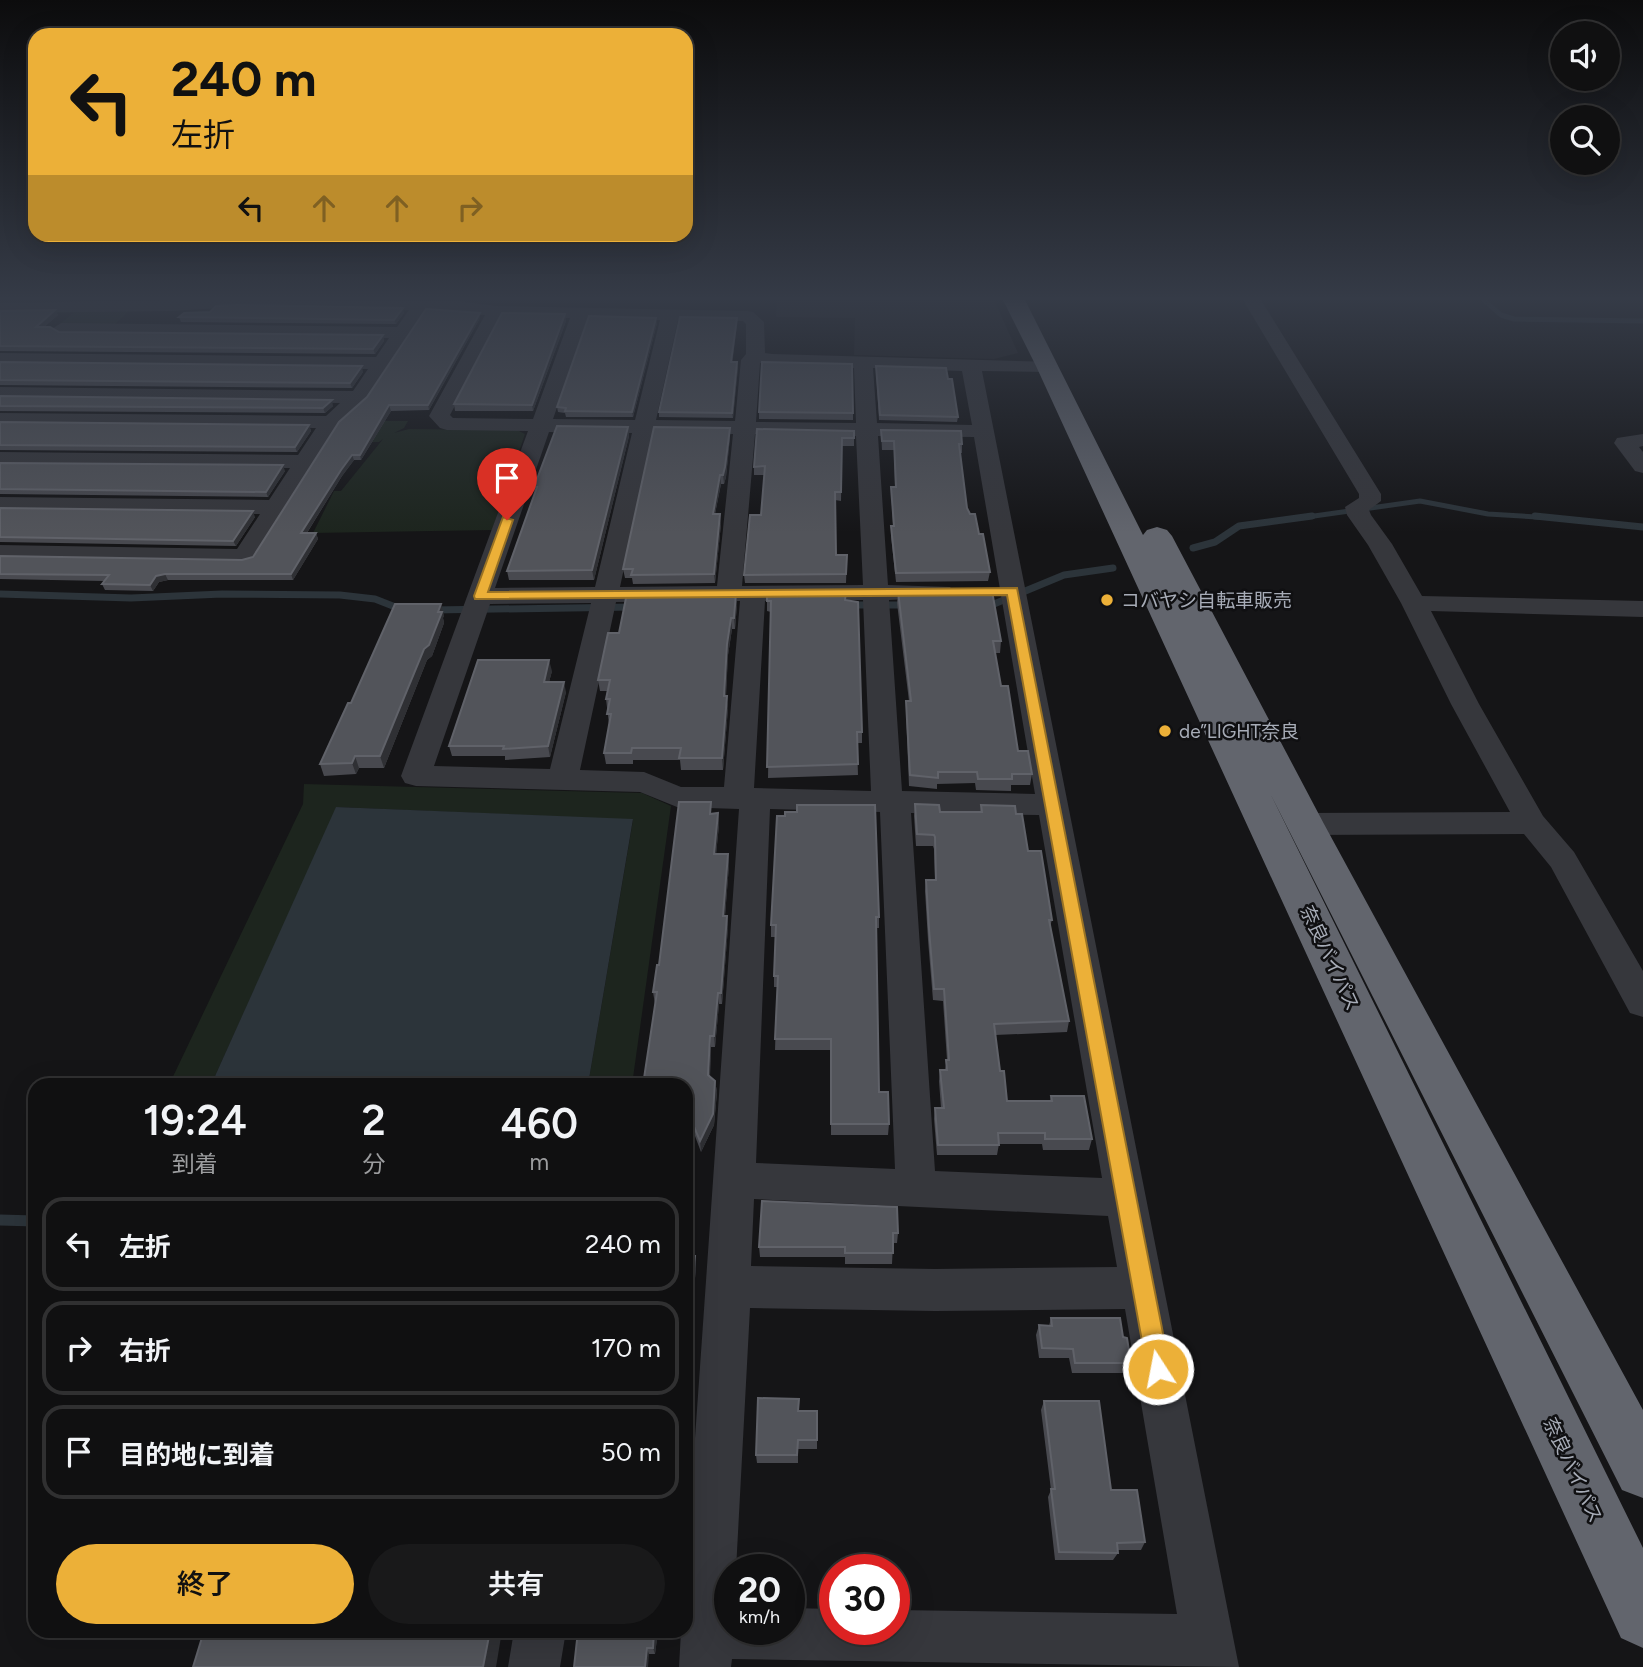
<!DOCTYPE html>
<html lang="ja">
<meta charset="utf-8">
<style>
body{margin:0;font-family:Figtree,"Noto Sans JP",sans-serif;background:#19191a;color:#f1f3f6;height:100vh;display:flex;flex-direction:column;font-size:26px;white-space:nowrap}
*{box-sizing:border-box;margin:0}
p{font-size:23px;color:#9c9d9f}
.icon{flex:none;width:38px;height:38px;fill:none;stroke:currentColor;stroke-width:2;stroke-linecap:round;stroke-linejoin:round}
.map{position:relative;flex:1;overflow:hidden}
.side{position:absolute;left:28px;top:1078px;width:665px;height:560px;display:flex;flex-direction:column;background:#101011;border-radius:21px;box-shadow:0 7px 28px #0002,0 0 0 2px #303031}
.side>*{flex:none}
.guide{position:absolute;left:28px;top:28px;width:665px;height:214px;border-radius:21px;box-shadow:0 7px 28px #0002,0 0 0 2px #303031;background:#ecb038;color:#111;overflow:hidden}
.fabs{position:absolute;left:1550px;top:21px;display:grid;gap:14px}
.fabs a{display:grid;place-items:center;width:70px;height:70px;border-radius:50%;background:#101011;box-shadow:0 7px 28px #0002,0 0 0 2px #303031;font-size:35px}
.speed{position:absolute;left:714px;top:1554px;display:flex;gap:14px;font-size:35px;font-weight:700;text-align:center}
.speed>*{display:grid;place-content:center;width:91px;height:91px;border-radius:50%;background:#101011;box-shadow:0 7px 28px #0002,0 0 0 2px #303031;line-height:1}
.speed small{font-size:18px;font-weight:400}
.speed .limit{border:10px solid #d22;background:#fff;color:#111}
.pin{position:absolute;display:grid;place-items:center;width:60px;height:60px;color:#fff;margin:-72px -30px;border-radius:50% 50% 50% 0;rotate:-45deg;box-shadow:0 0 7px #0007}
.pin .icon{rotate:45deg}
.me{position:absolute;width:77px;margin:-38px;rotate:349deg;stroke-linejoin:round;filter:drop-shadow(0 0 5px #0008)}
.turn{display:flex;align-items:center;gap:24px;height:147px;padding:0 28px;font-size:32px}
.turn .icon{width:91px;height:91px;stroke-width:2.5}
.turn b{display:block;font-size:49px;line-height:60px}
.lanes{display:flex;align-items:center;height:66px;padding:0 28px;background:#0003;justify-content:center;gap:35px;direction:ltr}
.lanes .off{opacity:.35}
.eta{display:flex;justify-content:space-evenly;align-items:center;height:119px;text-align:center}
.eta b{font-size:42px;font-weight:600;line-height:49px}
.action{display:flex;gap:14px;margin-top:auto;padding:14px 28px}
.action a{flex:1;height:80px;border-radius:42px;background:#ecb038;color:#111;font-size:28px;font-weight:600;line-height:80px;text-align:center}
.action a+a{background:#19191a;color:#f1f3f6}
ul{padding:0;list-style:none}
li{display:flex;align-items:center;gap:21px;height:94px;margin:0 14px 10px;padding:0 14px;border:4px solid #303031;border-radius:21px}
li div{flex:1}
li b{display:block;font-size:26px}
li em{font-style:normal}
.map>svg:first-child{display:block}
.built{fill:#212124}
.green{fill:#1d251e}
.water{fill:#2c343a}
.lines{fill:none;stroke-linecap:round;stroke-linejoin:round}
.stream-far2{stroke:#2c343a;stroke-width:5}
.stream-far1{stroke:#2c343a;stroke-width:7}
.stream{stroke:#2c343a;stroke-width:11}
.street{fill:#36373c;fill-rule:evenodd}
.highway{fill:#62656d;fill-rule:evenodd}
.wall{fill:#48494f}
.shaded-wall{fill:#2f3034}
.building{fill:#52545a;stroke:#606269;stroke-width:2}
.route{fill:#ecb038;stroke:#997224;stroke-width:2}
.poi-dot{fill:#ecb038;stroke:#101012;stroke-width:2.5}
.labels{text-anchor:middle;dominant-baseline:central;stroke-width:5;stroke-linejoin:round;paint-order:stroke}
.poi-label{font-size:19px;fill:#a7acb7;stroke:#101012;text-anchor:start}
.street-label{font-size:19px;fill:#a7acb7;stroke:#101012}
</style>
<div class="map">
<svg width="1643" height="1667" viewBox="0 0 1643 1667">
<rect width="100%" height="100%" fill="#151517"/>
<path class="built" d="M771,300H994L1018,353L994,359L854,355L855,318L776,317L777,302Z"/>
<path class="green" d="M130,310L113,326L60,324L74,312Z
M341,421H408L404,428L394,433L409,429L517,430L525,434L492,530L313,533L334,491H341L383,439L379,442H327Z
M304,784L642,793L671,806L632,1085H588L633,820L337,807L211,1085H169L303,804Z"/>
<path class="water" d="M336,807L633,819L588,1085H211Z"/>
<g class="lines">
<path class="stream-far2" d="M1484,300L1501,315L1514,319L1643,321
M1300,518L1420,501L1488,514L1554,518"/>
<path class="stream-far1" d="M1535,516L1643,527
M1193,548L1215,542L1239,526L1312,516
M0,594L131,598L222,594L340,595L375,599L403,610
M986,604H994L1064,575L1113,568
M849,605H907
M433,610L634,607"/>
<path class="stream" d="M0,1220L35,1221"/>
<path class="street" d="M180,300L458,301L496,306L747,311L753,312L764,322L765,353L772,354L1055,362L1058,366L1048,372L982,371L1239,1667L732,1659L731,1667H679L681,1631H686V1567L739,809L677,807L640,792L416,786L405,783L401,776L528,431L447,430L440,428L429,416L485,315L426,311L366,401L339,426L253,561L244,563L0,559V545L237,549L260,514L0,511V497L269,500L290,468L0,466V452L298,455L316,428L0,425V413L326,416L340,403L0,399V387L353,391L368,369L0,365V353L376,357L389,338L61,335L52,329L61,323L397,327L409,310L238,307L170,311L0,313V303ZM502,317L570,318L533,419L453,418L450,415ZM588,318L660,320L635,420L553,419ZM678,320L743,321L746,324V354L741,360L735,421L656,420ZM760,363L772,366L854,368L856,423L756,422ZM873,368L962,371L972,425L877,423ZM549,432L632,433L595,587L495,588ZM653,433L733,434L717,586L620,587ZM755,434L856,436L863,585L742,586ZM878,436L974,437L1035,794L902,791L889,600L950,597L954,592L950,587L888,585ZM863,600L871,791L754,788L765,601ZM740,601L724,787H681L644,772L580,770L616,602ZM591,603L550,769L434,766L490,604ZM770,809L880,812L895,1169L756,1163ZM911,813L1039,815L1102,1178L935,1171ZM754,1199L1108,1216L1117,1267L935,1269L751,1266ZM750,1308L935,1311L1125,1309L1177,1614L894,1610V1629H835V1609L789,1608V1629H730V1570H736Z
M1243,300H1261L1381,494V501L1369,510L1371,515L1392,544L1422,596L1643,601V617L1431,611L1479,704L1543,816L1574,852L1643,971V1017L1630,1013L1551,867L1524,834L1305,835L1294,832L1289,824L1294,816L1305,813L1510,812L1451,704L1401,603L1368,545L1347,515L1345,507L1359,498V494Z
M1643,434V446L1639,447L1643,452V473L1635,471L1614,443L1617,438Z
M514,1631H566L560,1667H508Z"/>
<path class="highway" d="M1003,300H1025L1143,535L1147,530L1157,527L1167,530L1172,536L1324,824L1643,1410V1498L1622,1490L1271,795L1643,1548V1648L1621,1638L1036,366Z"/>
</g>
<path class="wall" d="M55,310L58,315L44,327L59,332L383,335L384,341L375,354L0,351V311Z
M404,313L396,324L181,322L179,317Z
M565,314L566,321L533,411H455L454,404Z
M480,318L429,410L391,411L361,460H354L342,476L307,533H316L318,539L293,580H168L159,582L153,591L105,590L102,584L104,581L0,579V556L242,560L253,557L339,422Z
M737,318L732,362L738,367L733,418L659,417V412Z
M657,323L633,417H566L565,413L558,412L557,407Z
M0,362L363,372L352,388L0,385Z
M876,371L948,379L958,417L957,422L879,420Z
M0,396L333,406L325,413L0,411Z
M759,412L853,413V420L759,419Z
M0,422L309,425L311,431L297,452L0,450Z
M628,427L629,436L594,580H509L507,571L535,494L534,487Z
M881,430L962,444V453H960L967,508L979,534L990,572L988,581L896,582L891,536V526H893L891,487H895L894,450H882Z
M854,431V446H842L841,501L835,500L836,555H847L846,583H745L744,575L761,515L764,475H754V467Z
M730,437L726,477L724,484H721L715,514L721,524L715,583L633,584L632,578H625L623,569Z
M0,463L285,471L268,497L0,494Z
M0,508L255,517L236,546L0,542Z
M898,591L1001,641L1000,653H995L1001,686L1018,751L1032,774L1030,785H1011V791L976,790L975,783L937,784V789L909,786L906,712V701H909L897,603Z
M736,593L737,604L735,629H732L728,655L726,696L728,708L723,770H681L680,760H633V764H606L604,753L609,724L606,699L607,691H600L598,680L619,633Z
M845,600L862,732V743H857L858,775L768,778L771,612L767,611V601Z
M444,615L443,618L444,623L432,656L427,660L384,768H359L356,774L324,776L320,764L351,703Z
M552,671L549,682L566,692L550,757L505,760V756H452L449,746Z
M915,804L940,812H980L981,805L1016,814L1052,920L1050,926L1069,1021L1067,1032L995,1035L1000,1071L1007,1101H1050L1051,1096L1092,1139L1089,1150H1043L1042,1144H999L997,1155H937L934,1119L935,1108H941L939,1081L940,1070H945L947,1060L943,1001L933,1000L928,940L925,891L926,880H935L934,849L933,846H916L914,816Z
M718,813L719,825L716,854H728L729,865L725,916H727L728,927L722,1004H719L715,1047H711L710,1077L715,1081L717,1092L714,1125L701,1152L689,1120H686V1085L655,1004L653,992L659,965Z
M785,816L879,917V928H876L879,1092L889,1124L888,1135H831V1050H775L777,987H774V976L776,937H771V925Z
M686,1197H693L694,1207L691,1256L696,1266L692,1315H686Z
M762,1201L898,1233L897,1243H893L892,1264H845V1257H760L759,1247Z
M1051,1318L1123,1337L1131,1363L1127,1373H1072L1069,1358H1039L1036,1335L1039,1325L1049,1326Z
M1044,1401L1111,1490L1145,1542L1141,1550H1118V1553L1113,1560H1055L1048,1497L1051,1490L1041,1410Z
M799,1411H817V1449H798V1463H757L756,1455Z
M578,1631H658L655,1654H649Z"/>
<path class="shaded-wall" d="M403,308L404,313L396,324L394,320Z
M55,310L58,315L38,332L36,327Z
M480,313V318L429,410L428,405Z
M565,314L566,321L533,411L532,405Z
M656,318L657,323L633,417L632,412Z
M737,318V324L732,367L731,362Z
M383,335L384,341L375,354L373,349Z
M737,362L738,367L733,418L732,413Z
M362,366L363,372L352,388L350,383Z
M332,400L333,406L325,413L323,408Z
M389,405L391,411L361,460L360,455Z
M309,425L311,431L297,452L295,447Z
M628,427L629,436L594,580L592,570Z
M730,428V437L726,477L724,484L723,475Z
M352,455L354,460L342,476L303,539L301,533L341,470Z
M283,465L285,471L268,497L266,492Z
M720,475L721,484L713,524V514Z
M253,511L255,517L236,546L233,541Z
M720,514L721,524L715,583L714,574Z
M316,533L318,539L293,580L291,574Z
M165,574L168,580L159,582L153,591L150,585L156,576Z
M736,593L737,604L735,629L734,618Z
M441,604L444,615L443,618L444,623L432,656L427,660L384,768L380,756Z
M731,618L732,629L728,655L725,708L724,696L727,644Z
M549,660L552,671L546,693L544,682Z
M564,682L566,692L550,757L548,746Z
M727,696L728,708L723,770L722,758Z
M355,756L359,768L356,774L352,763Z
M718,813L719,825L715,865L714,854Z
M728,854L729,865L724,927L723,916Z
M727,916L728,927L722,1004L721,993Z
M718,993L719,1004L715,1047L714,1036Z
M710,1036L711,1047L709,1087L708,1075Z
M715,1081L717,1092L714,1125L701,1152L700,1141Z
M693,1197L694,1207L690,1266L688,1256Z
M695,1256L696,1266L692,1315L691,1305Z
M689,1450L691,1459L688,1508L686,1493Z
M490,1631H502L496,1667H483Z
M654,1631H658L655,1654L653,1648Z
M647,1648L649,1654L648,1667H645Z"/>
<path class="building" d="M236,305L403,308L394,320L179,317L184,313L210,312L216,306Z
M426,309L480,313L428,405H389L360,455H352L341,470L301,533H316L291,574H165L156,576L150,585L102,584L109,575L0,574V556L242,560L253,557L339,422L367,397Z
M55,310L36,327H50L59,332L383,335L373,349L0,346V311Z
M502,313L565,314L532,405L454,404Z
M589,316L656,318L632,412L565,411L566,408L557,407Z
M680,317L737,318L731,362H737L732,413L659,412Z
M0,362L362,366L350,383L0,380Z
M762,362L852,364L853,413L759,412Z
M876,366L946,368L948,379H952L958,417L880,415Z
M0,396L332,400L323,408L0,406Z
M0,422L309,425L295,447L0,445Z
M557,426L628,427L592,570L507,571L537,487H534Z
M654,427L730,428L725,467L723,475H720L713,514H720L714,574L631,575L633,569H623Z
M757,429L854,431V438H842L841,492H835L836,555H847L846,574L744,575L750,515H761L765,466L754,467Z
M881,430L961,431L962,444H959L967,508L970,514H975L979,534H983L990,572L896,573L891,526H894L891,487H896L894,441H882Z
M0,463L283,465L266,492L0,489Z
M0,508L253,511L233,541L0,537Z
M898,591H992L1001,641H993L1001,686H1008L1018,751H1028L1032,774H1012V779H978L977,772H938V778L910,775L906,701H911Z
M846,592L845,600L858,602L862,732H857L858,764L767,767L771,601H767V593Z
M627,593H736L734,618H731L727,644L724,696H727L722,758H679L681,748H632L631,753H604L611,714H607L610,699H606L610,680H598L608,633H619Z
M395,604H441L438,612H442L429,645L424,649L380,756H355L352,763L320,764L348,703H351Z
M478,660H549L544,682H564L548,746L503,749L504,746H449Z
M679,802H711L710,814L718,813L714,854H728L723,916H727L721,993H718L714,1036H710L708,1075L715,1081L713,1114L700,1141L687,1110H686V1085H643L657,992H653L657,965H659Z
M915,804L939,805L940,812H982L981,805L1015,806L1016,814H1022L1028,851H1041L1052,920H1049L1069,1021L994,1024L1000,1071H1004L1007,1101H1052L1051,1096H1084L1092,1139H1045V1133H998L999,1145H938L935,1108H944L940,1070H947L946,1060H949L944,989H934L929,929L926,880H936L935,837L934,835L917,834Z
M797,805H875L879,917H876L879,1092H888L889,1124H831V1039H775L778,976H774L776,925H771L777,816H785V812H797Z
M686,1197H693L688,1256H695L691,1305H686Z
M762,1201L897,1207L898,1233H893V1253H845V1247H759Z
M1051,1318H1120L1123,1337L1127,1338L1131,1363H1075L1073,1349L1042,1348L1039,1325L1052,1326Z
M758,1398L799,1399L798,1411H817V1440H798L797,1455H756Z
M1044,1401H1099L1111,1490H1137L1145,1542L1117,1543L1118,1553L1059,1552L1051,1489H1055Z
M686,1450H689L686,1493Z
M204,1631H490L483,1667H193Z
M578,1631H654L653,1648H647L645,1667H574Z"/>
<linearGradient id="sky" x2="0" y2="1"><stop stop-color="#0c0c0d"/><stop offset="0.56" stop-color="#353b47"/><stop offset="1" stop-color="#353b47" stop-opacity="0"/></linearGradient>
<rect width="1643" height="533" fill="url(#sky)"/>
<path class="route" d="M503,517L513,520L488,592L1017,588L1170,1369L1166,1377L1158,1381L1150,1377L1147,1369L1007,595L475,599L474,596Z"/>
<g class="poi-dot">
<circle cx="1107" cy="600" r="7"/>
<circle cx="1165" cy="731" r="7"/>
</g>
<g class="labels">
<g class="poi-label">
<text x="1121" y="600">コバヤシ自転車販売</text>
<text x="1179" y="731">de”LIGHT奈良</text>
</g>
<g class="street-label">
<text transform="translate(1330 958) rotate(65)">奈良バイパス</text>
<text transform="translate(1573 1470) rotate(65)">奈良バイパス</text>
</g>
</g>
</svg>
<div class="fabs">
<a><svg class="icon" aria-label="sound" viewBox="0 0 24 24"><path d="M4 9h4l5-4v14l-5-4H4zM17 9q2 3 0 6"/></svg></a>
<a><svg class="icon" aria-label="search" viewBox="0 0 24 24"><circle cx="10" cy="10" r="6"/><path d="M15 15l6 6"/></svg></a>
</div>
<div class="speed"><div>20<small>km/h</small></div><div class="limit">30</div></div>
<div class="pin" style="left:507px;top:520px;background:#d93025"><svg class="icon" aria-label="arrive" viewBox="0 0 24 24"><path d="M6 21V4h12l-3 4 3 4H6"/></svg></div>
<svg class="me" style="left:1158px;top:1369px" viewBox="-20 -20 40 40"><circle r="17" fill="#ecb038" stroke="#fff" stroke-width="3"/><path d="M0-11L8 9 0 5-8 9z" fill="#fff"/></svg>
<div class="guide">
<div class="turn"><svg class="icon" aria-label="left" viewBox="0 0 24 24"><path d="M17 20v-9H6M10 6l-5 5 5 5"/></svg><div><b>240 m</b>左折</div></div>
<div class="lanes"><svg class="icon" aria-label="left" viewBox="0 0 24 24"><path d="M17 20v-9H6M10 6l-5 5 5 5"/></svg><svg class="icon off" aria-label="ahead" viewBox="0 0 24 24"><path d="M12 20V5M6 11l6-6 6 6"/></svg><svg class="icon off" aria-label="ahead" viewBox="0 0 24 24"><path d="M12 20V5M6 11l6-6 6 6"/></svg><svg class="icon off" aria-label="right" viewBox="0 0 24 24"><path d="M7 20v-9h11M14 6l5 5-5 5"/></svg></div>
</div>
<section class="side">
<div class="eta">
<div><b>19:24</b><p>到着</p></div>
<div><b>2</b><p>分</p></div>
<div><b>460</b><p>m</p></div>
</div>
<ul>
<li><svg class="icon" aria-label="left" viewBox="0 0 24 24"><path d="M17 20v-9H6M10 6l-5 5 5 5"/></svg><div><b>左折</b></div><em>240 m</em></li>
<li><svg class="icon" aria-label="right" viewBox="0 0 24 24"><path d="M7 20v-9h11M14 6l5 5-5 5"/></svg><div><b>右折</b></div><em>170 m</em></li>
<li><svg class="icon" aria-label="arrive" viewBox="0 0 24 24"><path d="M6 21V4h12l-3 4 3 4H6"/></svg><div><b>目的地に到着</b></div><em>50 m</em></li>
</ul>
<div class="action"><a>終了</a><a>共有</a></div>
</section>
</div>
